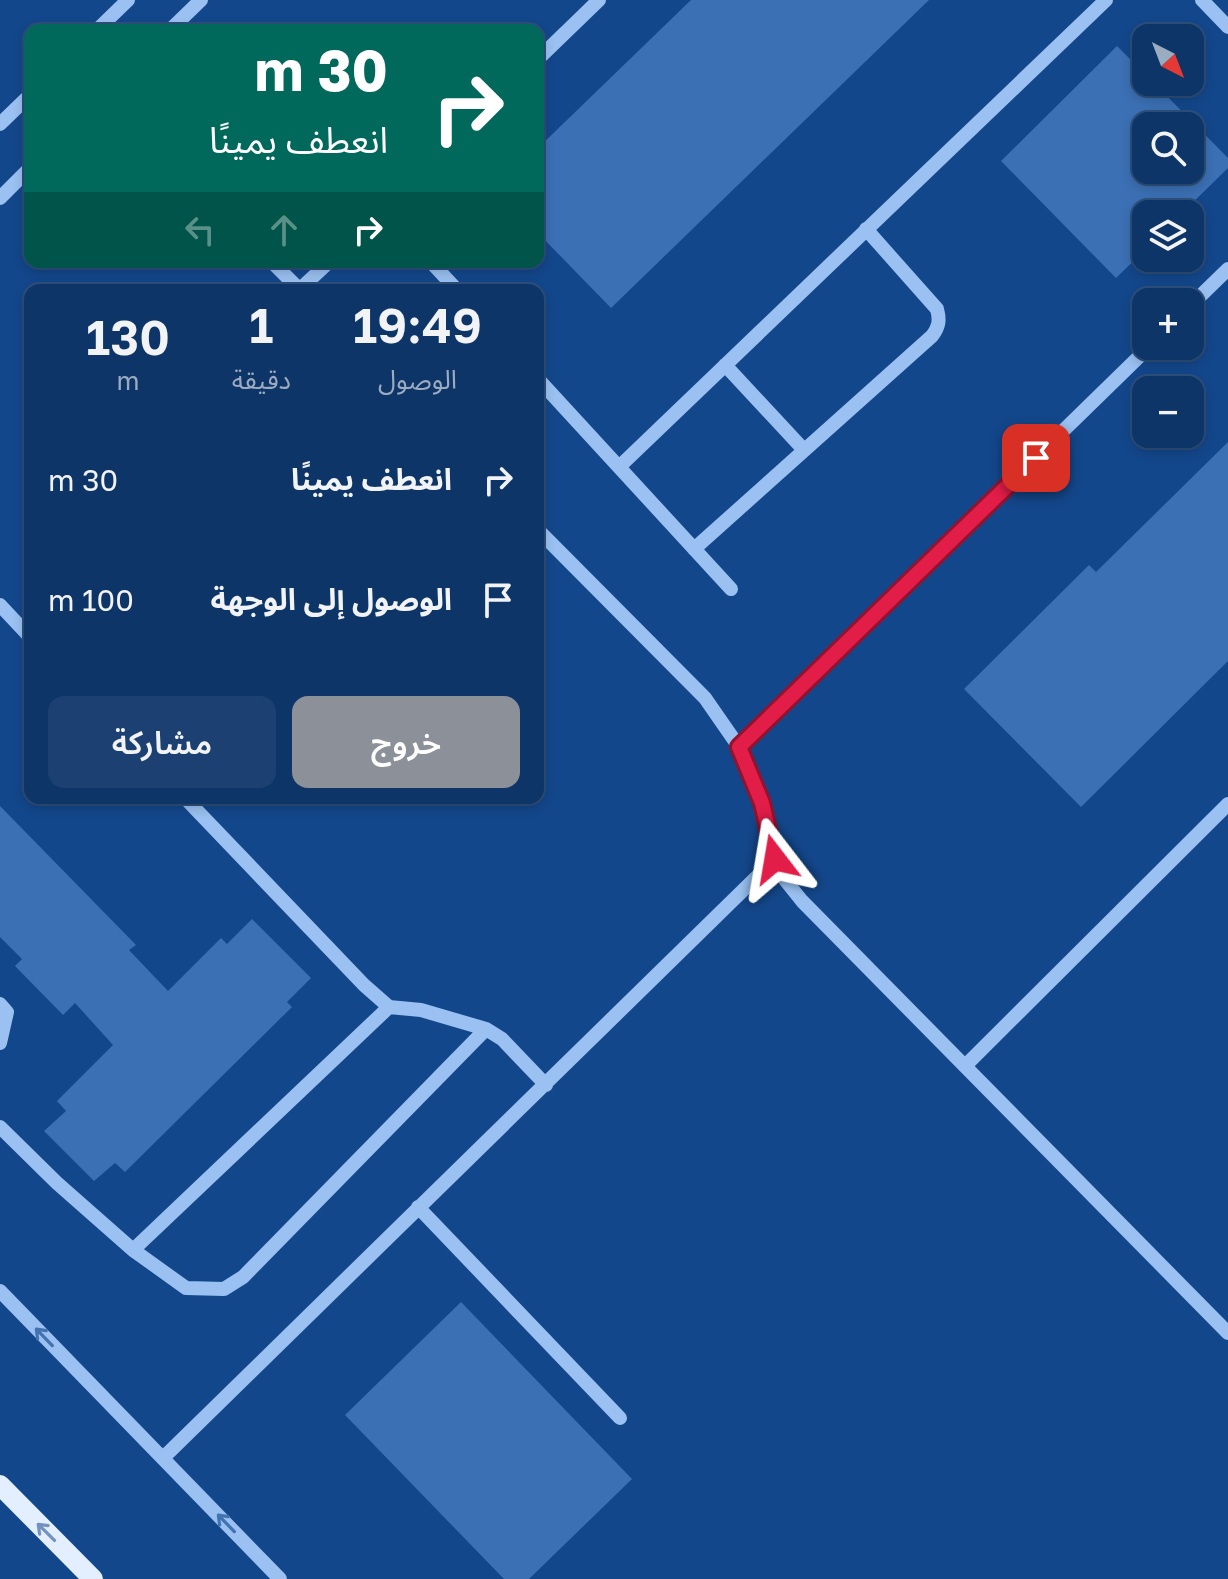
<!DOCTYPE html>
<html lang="ar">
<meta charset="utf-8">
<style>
body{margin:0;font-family:"Golos Text","Noto Sans Arabic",sans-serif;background:#1c4071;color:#f1f3f6;direction:rtl;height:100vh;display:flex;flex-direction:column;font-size:30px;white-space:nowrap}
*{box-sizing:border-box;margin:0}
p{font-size:26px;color:#9babc0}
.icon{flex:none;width:44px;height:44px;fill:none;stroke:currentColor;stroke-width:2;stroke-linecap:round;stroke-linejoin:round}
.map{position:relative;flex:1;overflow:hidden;direction:ltr}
.drawer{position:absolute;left:24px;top:284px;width:520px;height:520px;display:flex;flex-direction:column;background:#0e3568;border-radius:16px;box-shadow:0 4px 12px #0003,0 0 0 2px #2e507c;direction:rtl}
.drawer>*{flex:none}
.hud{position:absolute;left:24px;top:24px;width:520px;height:244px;border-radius:16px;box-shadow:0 4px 12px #0003,0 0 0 2px #2e507c;direction:rtl;background:#00695c;color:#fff;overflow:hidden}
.needle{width:52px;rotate:138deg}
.fabs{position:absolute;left:1132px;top:24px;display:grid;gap:16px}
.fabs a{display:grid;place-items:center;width:72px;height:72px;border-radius:16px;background:#0e3568;box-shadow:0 4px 12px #0003,0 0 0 2px #2e507c;font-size:40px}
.pin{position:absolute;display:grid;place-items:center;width:68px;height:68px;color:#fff;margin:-34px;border-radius:16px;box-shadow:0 4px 12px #0006}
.me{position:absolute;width:88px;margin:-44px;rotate:346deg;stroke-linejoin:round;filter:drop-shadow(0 0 6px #0008)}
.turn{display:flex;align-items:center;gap:28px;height:168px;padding:0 24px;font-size:36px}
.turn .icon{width:104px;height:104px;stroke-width:2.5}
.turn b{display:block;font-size:56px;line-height:68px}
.lanes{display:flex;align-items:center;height:76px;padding:0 24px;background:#0003;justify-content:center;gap:40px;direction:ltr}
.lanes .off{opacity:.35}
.eta{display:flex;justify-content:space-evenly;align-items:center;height:136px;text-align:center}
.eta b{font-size:48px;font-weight:600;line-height:56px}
.action{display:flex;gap:16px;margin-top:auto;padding:16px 24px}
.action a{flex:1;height:92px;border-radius:16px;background:#8c9099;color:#fff;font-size:32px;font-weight:600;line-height:92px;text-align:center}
.action a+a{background:#1c4071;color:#f1f3f6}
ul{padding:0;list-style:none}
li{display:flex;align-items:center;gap:24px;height:120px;padding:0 24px}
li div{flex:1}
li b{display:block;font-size:30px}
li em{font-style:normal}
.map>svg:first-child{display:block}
.building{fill:#3b70b4;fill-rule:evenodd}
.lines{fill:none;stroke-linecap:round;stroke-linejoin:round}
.minor{stroke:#9ac1f1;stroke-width:14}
.major{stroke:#e3eeff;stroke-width:20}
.oneway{stroke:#4272af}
.oneway2{stroke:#7192bf}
.route-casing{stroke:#92132f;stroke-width:20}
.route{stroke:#e11d48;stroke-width:14}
</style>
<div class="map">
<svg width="1228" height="1579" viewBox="0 0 1228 1579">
<rect width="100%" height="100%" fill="#13478b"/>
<path class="building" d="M691,0H929L611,308L538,233V148Z
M1117,46L1146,75V82H1153L1228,158V168L1181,214H1146V249L1116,278L1001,161ZM1146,126H1190V170H1146Z
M1228,442V661L1081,807L964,689L1089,565L1096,572Z
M0,806L136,945L129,950L168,991L221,938L227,944L252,919L311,978L287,1002L292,1007L125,1172L115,1163L94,1181L44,1131L66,1111L57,1101L113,1045L75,1003L63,1015L15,966L22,959L0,937Z
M461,1302L632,1479L529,1579H504L345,1415Z"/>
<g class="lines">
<path class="minor" d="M1202,0L1228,27
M97,30L128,0
M170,30L201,0
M538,59L599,0
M0,124L30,95
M0,198L30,168
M272,262L300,290
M431,262L457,290
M299,290L329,262
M1190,306L1228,269
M725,365L804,450
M538,379L731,589
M619,467L1106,0
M538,530L705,698L739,747L762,803L775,859L786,881L802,901L1228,1333
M694,549L932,336C939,327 940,320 937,309L866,229
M0,605L30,637
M739,747L1150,346
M185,798L364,985L389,1007L421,1010L486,1029L502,1039L546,1085
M0,1004L7,1012L0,1043
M965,1066L1228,804
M0,1127L57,1183L133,1250L186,1288L224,1289L243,1277L486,1029
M418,1207L620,1418
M133,1250L389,1007
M0,1291L280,1579
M163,1458L775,859"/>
<path class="major" d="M0,1485L93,1579"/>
</g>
<defs><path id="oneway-shaft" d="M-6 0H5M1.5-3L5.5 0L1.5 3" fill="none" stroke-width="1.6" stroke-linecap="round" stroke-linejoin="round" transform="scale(2)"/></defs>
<g class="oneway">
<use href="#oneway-shaft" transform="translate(44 1337) rotate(-134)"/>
<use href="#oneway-shaft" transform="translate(226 1523) rotate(-134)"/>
</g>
<use class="oneway2" href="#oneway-shaft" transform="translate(46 1532) rotate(-135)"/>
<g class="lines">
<defs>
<path id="route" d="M775,859L762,803L739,747L1036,458"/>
</defs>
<use href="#route" class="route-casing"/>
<use href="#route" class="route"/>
</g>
</svg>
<div class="fabs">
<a><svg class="needle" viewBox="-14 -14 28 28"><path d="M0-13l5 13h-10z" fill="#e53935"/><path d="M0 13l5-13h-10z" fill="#9babc0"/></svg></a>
<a><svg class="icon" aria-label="search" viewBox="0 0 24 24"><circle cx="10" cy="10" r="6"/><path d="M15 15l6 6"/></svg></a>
<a><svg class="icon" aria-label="layers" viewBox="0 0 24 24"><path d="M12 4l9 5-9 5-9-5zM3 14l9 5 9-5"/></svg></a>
<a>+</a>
<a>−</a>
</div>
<div class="pin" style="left:1036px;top:458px;background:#d93025"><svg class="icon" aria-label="arrive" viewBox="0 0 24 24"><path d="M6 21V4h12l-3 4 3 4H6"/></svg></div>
<svg class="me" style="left:775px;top:859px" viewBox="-20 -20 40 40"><path d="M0-17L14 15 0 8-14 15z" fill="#e11d48" stroke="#fff" stroke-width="4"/></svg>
<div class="hud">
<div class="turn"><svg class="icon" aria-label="right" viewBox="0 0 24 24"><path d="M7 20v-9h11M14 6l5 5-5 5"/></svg><div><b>30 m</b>انعطف يمينًا</div></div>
<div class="lanes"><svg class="icon off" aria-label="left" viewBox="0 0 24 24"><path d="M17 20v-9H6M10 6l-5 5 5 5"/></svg><svg class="icon off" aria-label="ahead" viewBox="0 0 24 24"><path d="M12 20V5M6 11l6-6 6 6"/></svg><svg class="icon" aria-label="right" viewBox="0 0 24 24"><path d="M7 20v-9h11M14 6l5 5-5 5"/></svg></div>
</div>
<section class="drawer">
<div class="eta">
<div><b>19:49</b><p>الوصول</p></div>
<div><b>1</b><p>دقيقة</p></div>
<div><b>130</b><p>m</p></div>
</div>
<ul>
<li><svg class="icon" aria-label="right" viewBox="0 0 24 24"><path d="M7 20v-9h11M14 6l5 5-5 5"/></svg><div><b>انعطف يمينًا</b></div><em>30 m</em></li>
<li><svg class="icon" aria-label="arrive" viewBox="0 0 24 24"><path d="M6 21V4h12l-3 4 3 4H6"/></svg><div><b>الوصول إلى الوجهة</b></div><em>100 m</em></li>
</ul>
<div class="action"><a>خروج</a><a>مشاركة</a></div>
</section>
</div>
